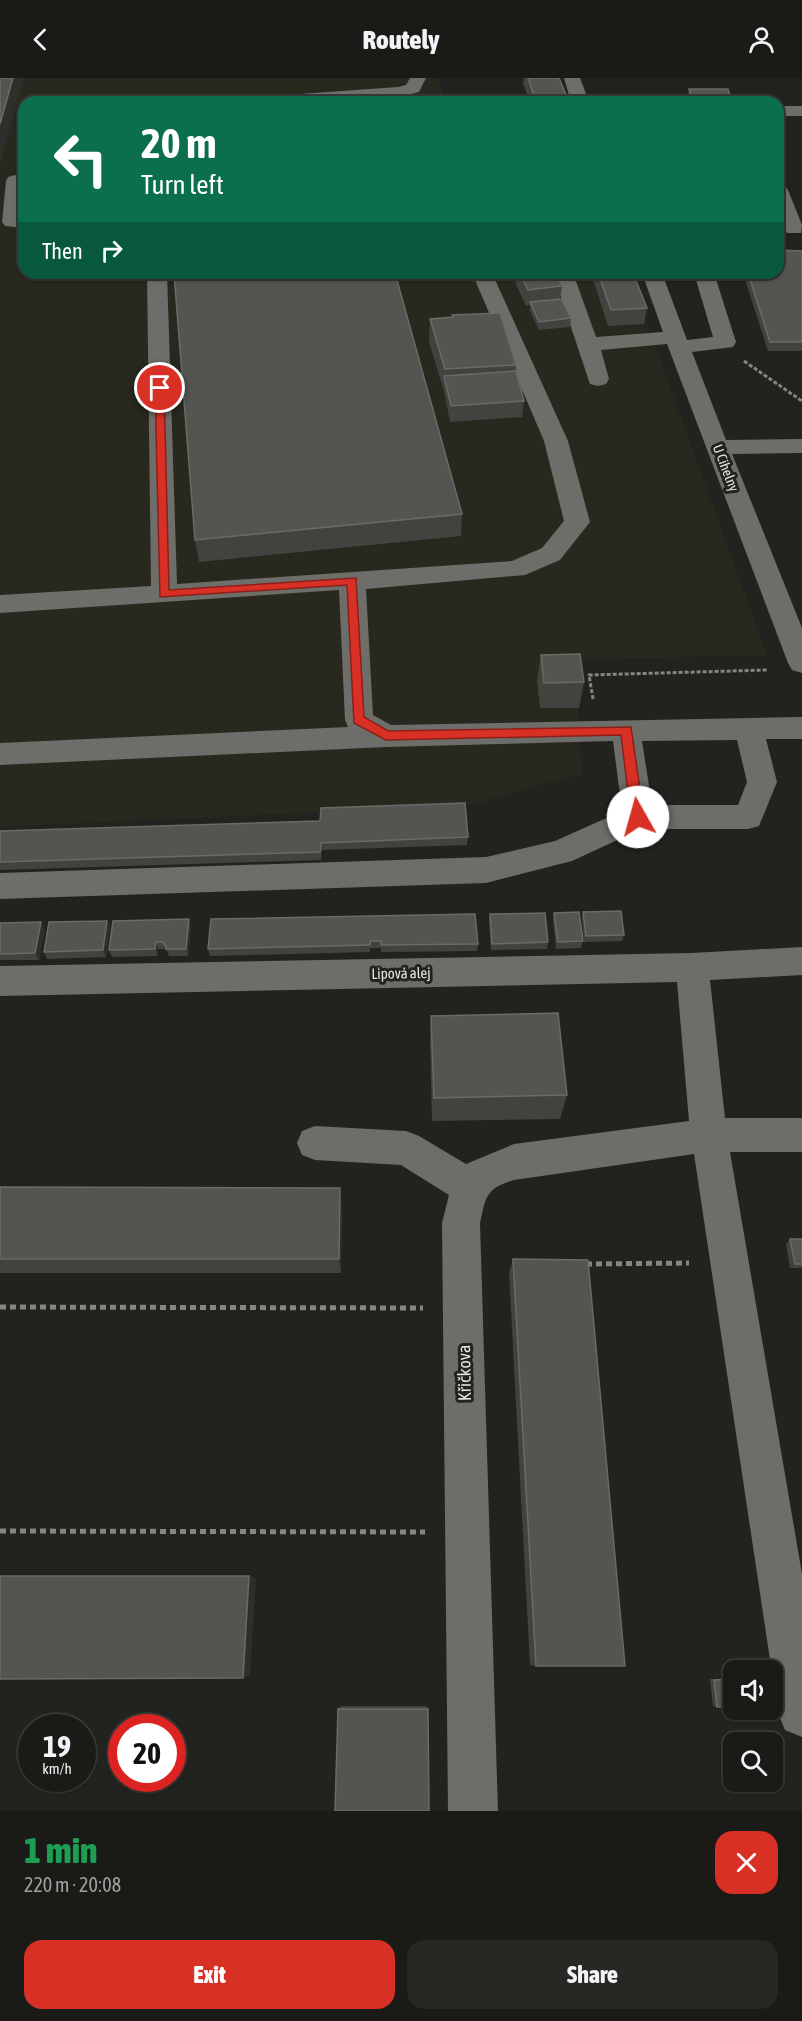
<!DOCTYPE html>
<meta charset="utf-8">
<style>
body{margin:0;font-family:"Asap Condensed",sans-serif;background:#272724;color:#f1f3f6;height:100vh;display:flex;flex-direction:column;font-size:22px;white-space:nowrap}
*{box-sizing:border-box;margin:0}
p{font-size:20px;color:#9fa1a1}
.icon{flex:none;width:33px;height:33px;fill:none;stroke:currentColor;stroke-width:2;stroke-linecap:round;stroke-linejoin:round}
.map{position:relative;height:1733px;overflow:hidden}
.drawer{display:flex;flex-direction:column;background:#1a1a17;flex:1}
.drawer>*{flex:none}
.guide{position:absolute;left:18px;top:18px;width:766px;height:183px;border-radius:18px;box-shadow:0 2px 4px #0004,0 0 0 2px #383836;background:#0b6e4f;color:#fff;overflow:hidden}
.buttons{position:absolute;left:723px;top:1582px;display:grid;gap:12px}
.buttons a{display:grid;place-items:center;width:60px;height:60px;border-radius:12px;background:#1a1a17;box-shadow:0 2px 4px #0004,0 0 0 2px #383836;font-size:30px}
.speed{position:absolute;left:18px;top:1636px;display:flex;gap:12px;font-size:30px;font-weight:700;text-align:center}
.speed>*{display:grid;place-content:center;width:78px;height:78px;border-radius:50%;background:#1a1a17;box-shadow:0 2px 4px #0004,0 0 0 2px #383836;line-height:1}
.speed small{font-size:15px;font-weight:400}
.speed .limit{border:9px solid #d22;background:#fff;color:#111}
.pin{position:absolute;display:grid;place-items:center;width:51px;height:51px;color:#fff;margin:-26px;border:3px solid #fff;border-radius:50%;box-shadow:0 2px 6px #0007}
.me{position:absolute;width:66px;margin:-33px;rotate:353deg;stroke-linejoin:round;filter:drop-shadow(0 0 4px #0008)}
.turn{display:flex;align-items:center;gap:21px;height:126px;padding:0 24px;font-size:27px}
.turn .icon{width:78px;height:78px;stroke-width:2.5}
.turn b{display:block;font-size:42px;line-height:51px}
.then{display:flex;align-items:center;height:57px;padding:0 24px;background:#0003;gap:12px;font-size:22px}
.round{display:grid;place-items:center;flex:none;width:63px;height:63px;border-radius:18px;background:#272724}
.head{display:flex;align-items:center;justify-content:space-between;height:102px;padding:0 24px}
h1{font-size:36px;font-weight:800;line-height:45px;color:#1e9e55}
.button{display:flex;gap:12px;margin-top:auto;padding:12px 24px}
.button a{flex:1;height:69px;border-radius:18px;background:#d93025;color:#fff;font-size:24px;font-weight:800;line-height:69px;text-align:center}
.button a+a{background:#272724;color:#f1f3f6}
header{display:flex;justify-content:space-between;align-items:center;height:78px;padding:0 24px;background:#1a1a17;font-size:27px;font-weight:800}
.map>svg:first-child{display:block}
.built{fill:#29281f}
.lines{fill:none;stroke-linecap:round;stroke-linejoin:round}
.path-far1{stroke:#858582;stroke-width:3;stroke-dasharray:4 2;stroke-linecap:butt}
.path{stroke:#858582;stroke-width:5;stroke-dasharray:6 4;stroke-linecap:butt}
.minor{fill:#6d6d69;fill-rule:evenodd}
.wall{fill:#43423f}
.shaded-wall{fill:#2f2e2b}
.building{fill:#545451;stroke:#6b6a67;stroke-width:1.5}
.route{fill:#d93025;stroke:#8d1f18;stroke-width:1.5}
.labels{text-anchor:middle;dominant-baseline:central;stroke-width:6;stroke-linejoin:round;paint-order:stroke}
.far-street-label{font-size:14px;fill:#e4e4e1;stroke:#22221f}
.street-label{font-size:15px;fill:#e4e4e1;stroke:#22221f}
.near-street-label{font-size:18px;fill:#e4e4e1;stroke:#22221f}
</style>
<header><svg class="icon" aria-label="back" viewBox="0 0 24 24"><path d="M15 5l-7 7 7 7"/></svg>Routely<svg class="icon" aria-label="person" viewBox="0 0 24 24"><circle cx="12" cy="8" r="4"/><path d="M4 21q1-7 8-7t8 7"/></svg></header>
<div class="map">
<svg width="802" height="1733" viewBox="0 0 802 1733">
<rect width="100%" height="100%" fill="#22221f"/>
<path class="built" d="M0,0H439L444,24H24V195H629L767,577L575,582L582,697L550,704L471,727L0,749Z"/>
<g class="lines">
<path class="path-far1" d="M744,283L802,323
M593,621L589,597L767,592"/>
<path class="path" d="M586,1186L689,1185
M0,1229L423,1230
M0,1453L425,1454"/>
<path class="minor" d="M410,0H426L419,14C365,29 305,24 249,24L252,20L258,19L398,9L406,7Z
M564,0H580L589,24H571Z
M778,28H802V38H778Z
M15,97L22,99L24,102L22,138L24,150L5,148L2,144L6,103L8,99Z
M778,106L785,108L788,112L802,147L801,155H787C777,140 778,124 778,106Z
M147,195H167L177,506L512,483L542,470L564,443L544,363L472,195H492L568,363L590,444L560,482L525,497L366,511L373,637L391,647L802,639V661H766L777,704L759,748L748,751H641L572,783L486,805L0,821V795L486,779L555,763L622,733L613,663L386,669L0,687V665L348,649L345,642L339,512L0,535V517L151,508ZM737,662L747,704L738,727H652L642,663Z
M553,195H573L596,259L663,254L642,195H662L687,262L713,259L694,195H714L736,264L733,269L692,274L726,362L802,361V375L732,376L802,550V595L792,592L788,585L667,266L601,272L609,301L606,306L598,308L590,306Z
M802,869V897L710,902L725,1040H802V1074H730L802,1496V1659L785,1652L778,1635L694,1076L514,1102C486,1110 486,1118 480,1145L498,1733H448L442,1145L449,1117L401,1087L315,1082L302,1077L297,1065L302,1053L315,1048L406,1053L419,1058L466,1086L514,1066L689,1043L677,904L0,918V888L692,875Z"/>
</g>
<path class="wall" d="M524,0H559L567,19L566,24H530L523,5Z
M689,11L732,24H687Z
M24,83V113L21,103Z
M802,173V273H768L743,195H778Z
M511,195H555L562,208L560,221L571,240L570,249L539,252L530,233V227L526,228Z
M591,195H633L647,230L644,246L608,248Z
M452,237L516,287V293L524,323L522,339L450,344L444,313L429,264L430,241L452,240Z
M462,436L461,458L199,484L195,462Z
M541,577L584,604L579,630H540L537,602Z
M0,753L468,759L467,767L322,772L321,782L0,792Z
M583,834L624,857L622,863L584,864L582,841Z
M554,835L583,863L581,870L556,871L553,842Z
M490,836L548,864L547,871L491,872L489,843Z
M211,841L478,866L477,873L381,874V870H370V874L210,878L208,871Z
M107,843L110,850L106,879L47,881L44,874Z
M41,844L45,851L39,882H0V845Z
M191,848L188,878H169L167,873L164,871H158V878L112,879L109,872Z
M431,938L567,1017L560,1041L432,1043L430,964Z
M0,1109L342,1126L341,1195H0Z
M790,1161H802V1190H790L786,1166Z
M513,1181L536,1588L530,1587L509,1195Z
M710,1601H730L717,1629L713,1628Z
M341,1628H427L428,1631H338Z"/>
<path class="shaded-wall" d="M13,0H24L0,87V46Z
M189,841L191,848L188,878L186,871Z
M107,843L110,850L106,879L103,872Z
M41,844L45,851L39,882L35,875Z
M156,864L158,871V878L155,871Z
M340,1110L342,1126L341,1195L339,1181Z
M249,1498L256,1500L250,1598L243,1600Z"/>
<path class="building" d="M0,0H13L0,46Z
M528,0H559L567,19H565L566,24H536Z
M689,11H728L732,24H693Z
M346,19L347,24H272Z
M24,83V103H21Z
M778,172L802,173V264H770L748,195H778Z
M174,195H395L462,436L195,462Z
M520,195H555L562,208L528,212Z
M598,195H633L647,230L611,232Z
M561,221L571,240L539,244L530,224Z
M500,235L516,287L445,291L430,241L453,239L452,237Z
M516,293L524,323L451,328L444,298Z
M580,576L584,604L544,605L541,577Z
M465,725L468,759L321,765L320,774L0,784V753L320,743L321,730Z
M621,833L624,857L586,858L583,834Z
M579,834L583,863L558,864L554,835Z
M545,835L548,864L492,866L490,836Z
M475,836L478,866L381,867V863H370V867L208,871L211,841Z
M189,841L186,871H166V868L162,864H156L155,871L109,872L113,843Z
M107,843L103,872L44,874L49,844Z
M41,844L35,875L0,876V845Z
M558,935L567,1017L434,1020L431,938Z
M0,1109L340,1110L339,1181H0Z
M790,1161H802V1186H795Z
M513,1181L588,1182L625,1588H536Z
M0,1498H249L243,1600L0,1601Z
M730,1601L734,1629H717L714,1602Z
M338,1631H428L429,1733H335Z"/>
<path class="route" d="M160,307L164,310L169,512L356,500L364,639L388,653L631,649L644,739L642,742L638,744L631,739L621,657L386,662L354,645L347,507L160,519L155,310Z"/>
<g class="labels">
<g class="far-street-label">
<text transform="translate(726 390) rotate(69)">U Cihelny</text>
</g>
<g class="street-label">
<text transform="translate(401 895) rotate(-1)">Lipová alej</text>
</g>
<g class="near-street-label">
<text transform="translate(464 1295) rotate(-91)">Křičkova</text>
</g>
</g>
</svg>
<div class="buttons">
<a><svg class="icon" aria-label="sound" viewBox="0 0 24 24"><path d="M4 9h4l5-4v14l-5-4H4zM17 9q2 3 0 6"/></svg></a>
<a><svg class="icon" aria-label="search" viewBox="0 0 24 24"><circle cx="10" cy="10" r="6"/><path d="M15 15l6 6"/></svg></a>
</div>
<div class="speed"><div>19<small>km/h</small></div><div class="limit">20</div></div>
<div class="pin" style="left:160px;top:310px;background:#d93025"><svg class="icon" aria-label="arrive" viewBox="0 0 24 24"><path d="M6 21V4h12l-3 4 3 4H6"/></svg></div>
<svg class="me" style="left:638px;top:739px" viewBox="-20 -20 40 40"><circle r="19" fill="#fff"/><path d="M0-13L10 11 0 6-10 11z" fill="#d93025"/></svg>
<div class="guide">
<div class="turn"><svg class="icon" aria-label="left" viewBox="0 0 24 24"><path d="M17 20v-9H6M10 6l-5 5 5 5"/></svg><div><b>20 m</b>Turn left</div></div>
<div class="then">Then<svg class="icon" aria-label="right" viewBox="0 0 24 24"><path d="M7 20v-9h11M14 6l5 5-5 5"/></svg></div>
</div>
</div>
<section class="drawer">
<div class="head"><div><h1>1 min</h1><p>220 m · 20:08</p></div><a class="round" style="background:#d93025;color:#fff"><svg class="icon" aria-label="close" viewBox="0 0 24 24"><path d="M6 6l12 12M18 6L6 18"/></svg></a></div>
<div class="button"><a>Exit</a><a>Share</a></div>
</section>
